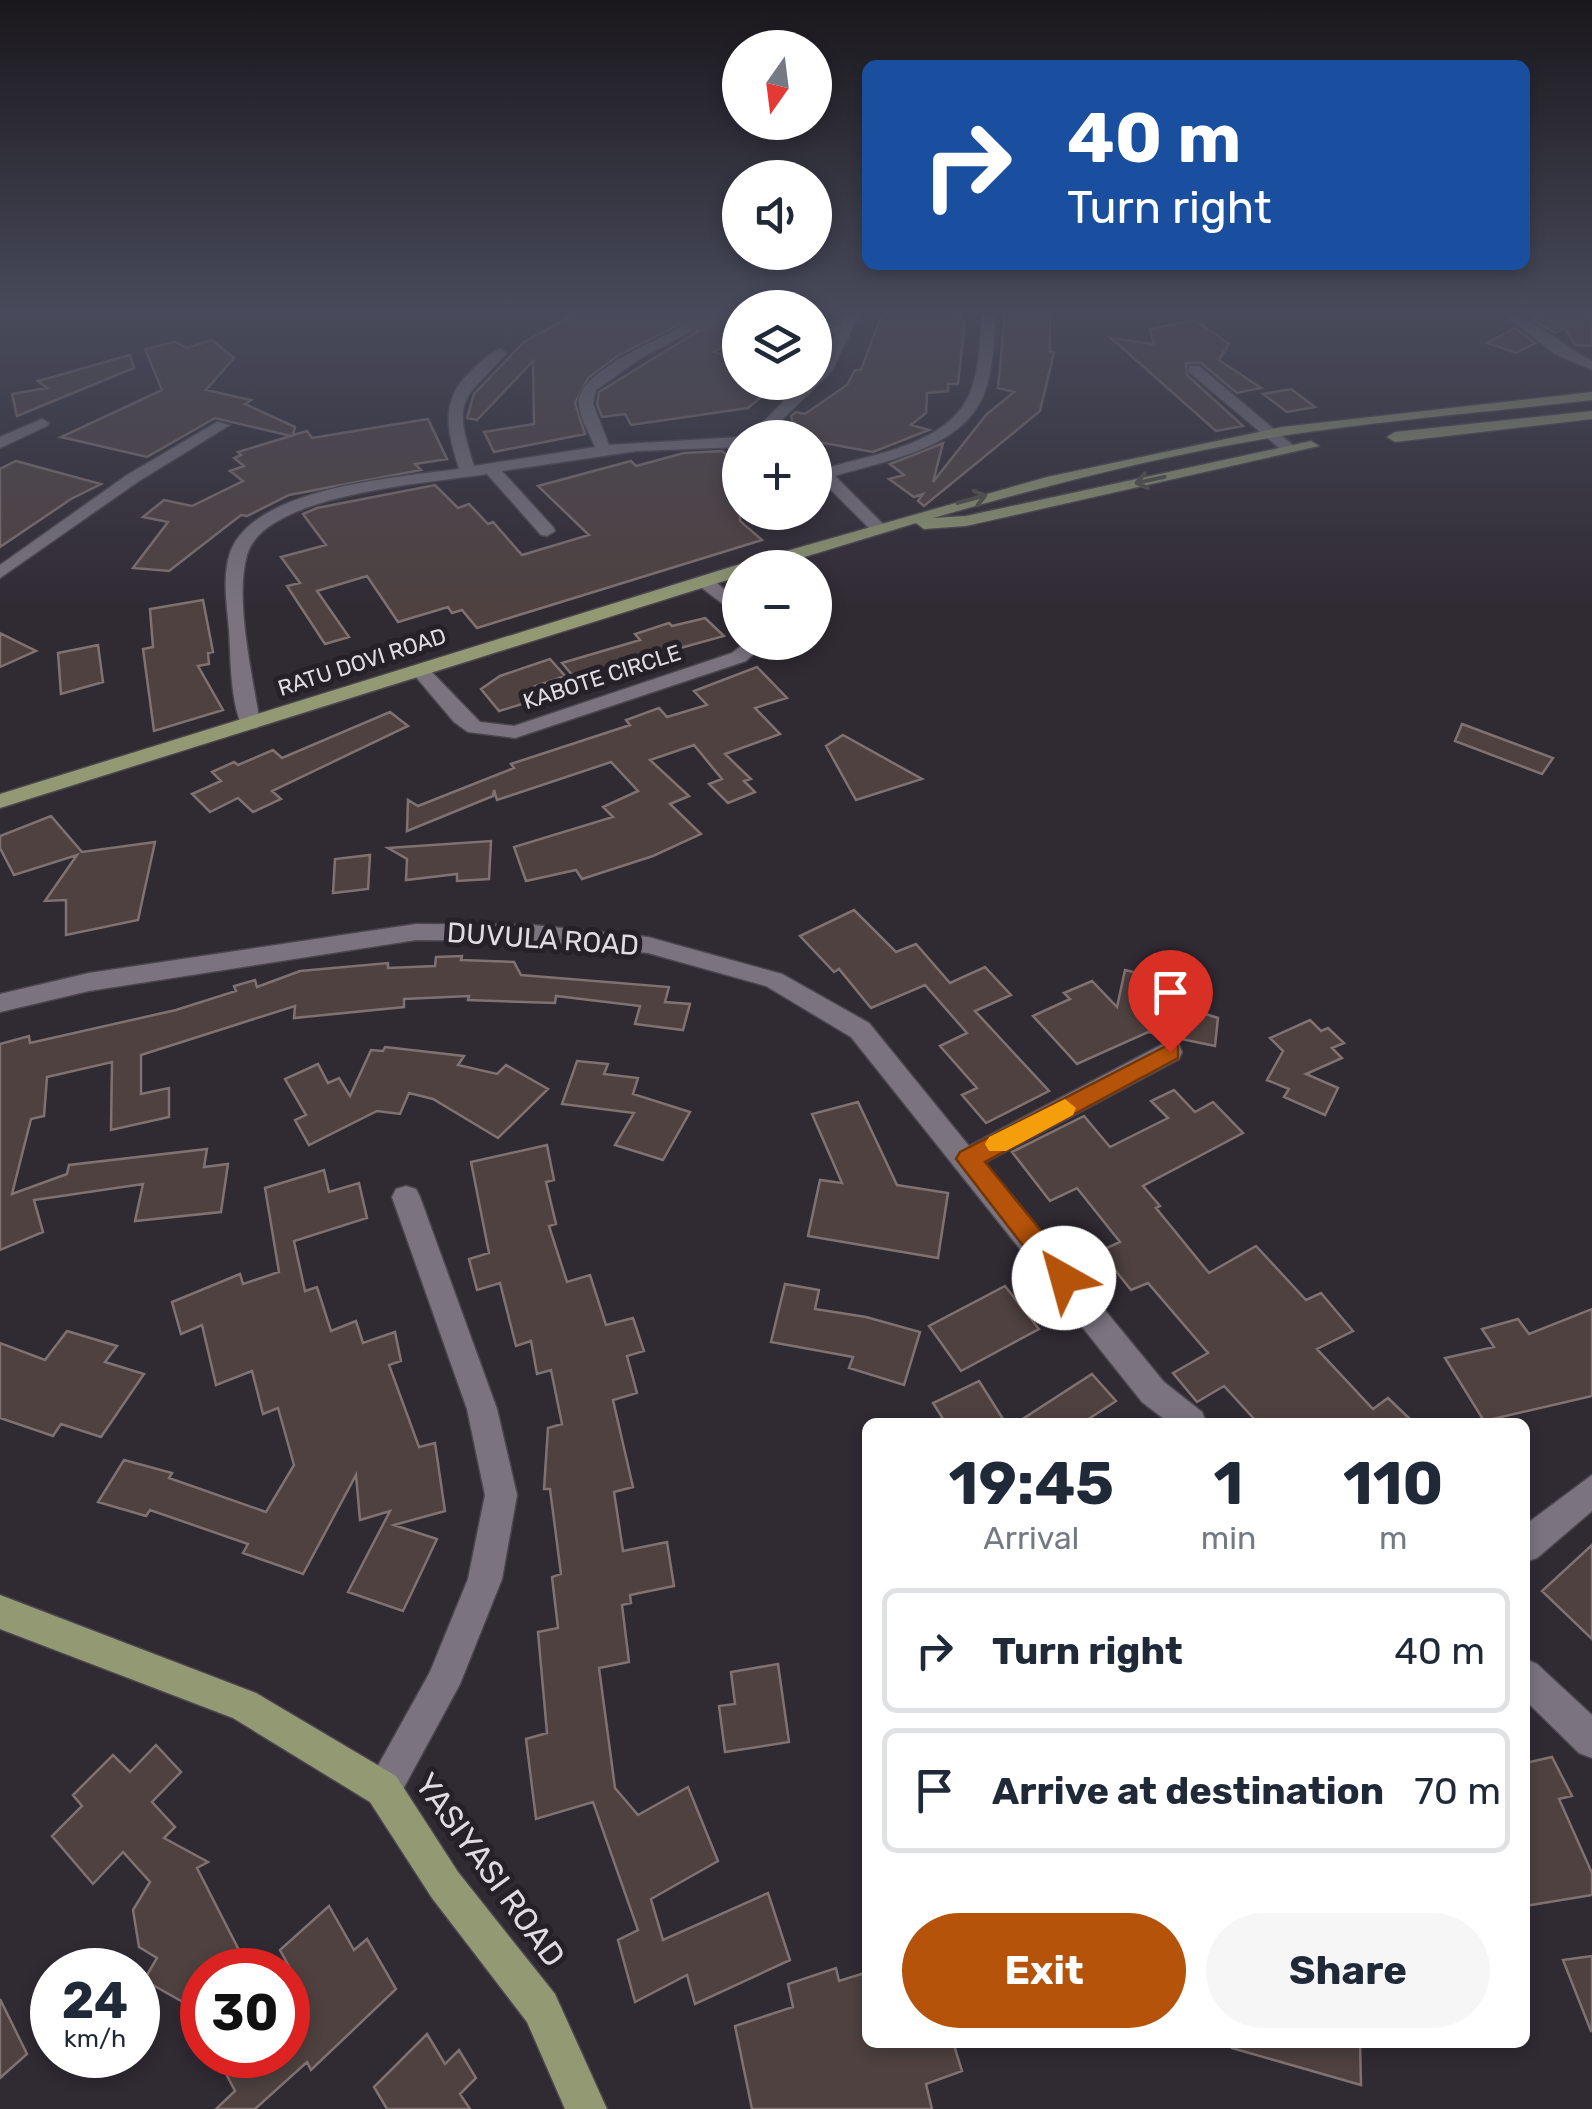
<!DOCTYPE html>
<meta charset="utf-8">
<style>
body{margin:0;font-family:Rubik,sans-serif;background:#f6f6f7;color:#1f2937;height:100vh;display:flex;flex-direction:column;font-size:38px;white-space:nowrap}
*{box-sizing:border-box;margin:0}
p{font-size:32px;color:#747a83}
.icon{flex:none;width:55px;height:55px;fill:none;stroke:currentColor;stroke-width:2;stroke-linecap:round;stroke-linejoin:round}
.map{position:relative;flex:1;overflow:hidden}
.drawer{position:absolute;left:862px;top:1418px;width:668px;height:630px;display:flex;flex-direction:column;background:#fff;border-radius:15px;box-shadow:0 5px 15px #0003}
.drawer>*{flex:none}
.guide{position:absolute;left:862px;top:60px;width:668px;height:210px;border-radius:15px;box-shadow:0 5px 15px #0003;background:#1a4fa0;color:#fff;overflow:hidden}
.needle{width:65px;rotate:194deg}
.buttons{position:absolute;left:722px;top:30px;display:grid;gap:20px}
.buttons a{display:grid;place-items:center;width:110px;height:110px;border-radius:50%;background:#fff;box-shadow:0 5px 15px #0003;font-size:50px}
.speed{position:absolute;left:30px;top:1948px;display:flex;gap:20px;font-size:50px;font-weight:700;text-align:center}
.speed>*{display:grid;place-content:center;width:130px;height:130px;border-radius:50%;background:#fff;box-shadow:0 5px 15px #0003;line-height:1}
.speed small{font-size:25px;font-weight:400}
.speed .limit{border:15px solid #d22;background:#fff;color:#111}
.pin{position:absolute;display:grid;place-items:center;width:85px;height:85px;color:#fff;margin:-102px -42px;border-radius:50% 50% 50% 0;rotate:-45deg;box-shadow:0 0 10px #0007}
.pin .icon{rotate:45deg}
.me{position:absolute;width:110px;margin:-55px;rotate:322deg;stroke-linejoin:round;filter:drop-shadow(0 0 8px #0008)}
.turn{display:flex;align-items:center;gap:35px;height:210px;padding:0 40px;font-size:45px}
.turn .icon{width:130px;height:130px;stroke-width:2.5}
.turn b{display:block;font-size:70px;line-height:85px}
.eta{display:flex;justify-content:space-evenly;align-items:center;height:170px;text-align:center}
.eta b{font-size:60px;font-weight:700;line-height:70px}
.action{display:flex;gap:20px;margin-top:auto;padding:20px 40px}
.action a{flex:1;height:115px;border-radius:60px;background:#b45309;color:#fff;font-size:40px;font-weight:700;line-height:115px;text-align:center}
.action a+a{background:#f6f6f7;color:#1f2937}
ul{padding:0;list-style:none}
li{display:flex;align-items:center;gap:30px;height:125px;margin:0 20px 15px;padding:0 20px;border:5px solid #e0e1e3;border-radius:15px}
li div{flex:1}
li b{display:block;font-size:38px}
li em{font-style:normal}
.map>svg:first-child{display:block}
.building{fill:#4e4140;stroke:#807270;stroke-width:2.5}
.lines{fill:none;stroke-linecap:round;stroke-linejoin:round}
.minor-casing{stroke:#4c464e;stroke-width:3}
.major-casing{stroke:#4c464e;stroke-width:3}
.minor{fill:#7b747f;fill-rule:evenodd}
.major{fill:#929973;fill-rule:evenodd}
.oneway{stroke:#515047}
.route{fill:#b45309;stroke:#753606;stroke-width:2.5}
.slow{fill:#f59e0b}
.labels{text-anchor:middle;dominant-baseline:central;stroke-width:10;stroke-linejoin:round;paint-order:stroke}
.far-street-label{font-size:22px;fill:#dfdbe1;stroke:#262029}
.street-label{font-size:28px;fill:#dfdbe1;stroke:#262029}
.near-street-label{font-size:32px;fill:#dfdbe1;stroke:#262029}
</style>
<div class="map">
<svg width="1592" height="2109" viewBox="0 0 1592 2109">
<rect width="100%" height="100%" fill="#302a33"/>
<path class="building" d="M575,314H729L740,320V337L714,352L740,360V382H779L748,408L631,425L625,414L602,417L597,404L599,392L698,331L680,324L619,355L588,378L575,403L585,434L494,452L484,432L534,424L533,361L477,420L467,418L474,394L524,342Z
M890,314H961L960,321H965L958,384H948V391L927,393L926,413L911,425L929,430L873,452L796,438L791,416L796,412L805,414L847,385L855,370H861L881,317Z
M1050,314V352L1054,353L1040,411L924,506L918,501L923,494L914,497L889,479L904,475L890,464L943,443L933,482L986,415L1014,392L998,388L1005,315Z
M1543,314H1592V346L1575,345L1565,328L1555,333L1533,320Z
M1195,320L1229,344L1219,360L1261,388L1237,393L1201,363H1186L1187,375L1243,426L1216,431L1111,338L1154,344L1150,329Z
M1515,328L1535,343L1516,353L1487,343Z
M212,340L234,358L206,390L251,400L245,404L295,427L293,435L307,431L312,438L428,419L447,459L415,464L421,470L289,495L247,516L241,515L169,571L133,568L168,522L143,517L164,500L192,506L243,481L230,471L244,466L234,458L241,455L238,452L291,436L215,418L147,457L61,437L162,390L145,349L175,342L187,348Z
M130,355L134,368L17,416L12,394L47,388L38,381Z
M1291,389L1315,407L1287,412L1263,394Z
M722,451L740,466V521L762,540L477,628L462,610L452,613L448,607L398,622L367,576L317,591L349,637L325,644L287,586L300,583L281,557L326,545L303,514L317,508L435,485L458,508L469,504L488,524L493,522L522,555L589,535L538,486L631,461L636,466L684,453Z
M16,461L101,484L71,499L0,547V469Z
M203,600L213,652L208,653L209,664L198,666L223,710L154,731L143,649L153,647L150,609Z
M705,618L724,636L648,657L653,662L601,683L594,676L578,682L562,663L640,640L635,634L669,623L672,626Z
M0,633L36,651L0,667Z
M98,645L103,682L61,694L58,653Z
M550,659L565,676L530,688L539,699L499,711L481,689L500,676Z
M757,667L787,698L755,708L780,734L725,754L751,779L744,781L755,792L728,803L709,784L722,779L694,745L650,760L689,796L670,804L701,834L653,856L582,879L576,870L526,881L514,847L613,817L603,807L638,791L611,762L497,800L494,790L493,796L407,831L408,800L418,806L514,768L511,764L630,725L626,720L659,708L667,717L707,705L694,691Z
M390,712L408,726L272,791L281,799L253,812L238,798L210,812L192,794L221,781L212,772L234,762L238,765L273,750L282,758Z
M1462,724L1553,758L1542,774L1455,741Z
M843,735L922,779L856,800L826,746Z
M51,816L82,852L155,842L138,920L66,935V900L45,901L77,855L14,875L0,848V836Z
M491,841L489,879L457,881V874L406,880L407,859L388,848Z
M370,855L368,889L333,893L335,859Z
M854,910L896,952L916,944L950,983L985,967L1011,995L975,1011L1049,1091L986,1123L962,1095L977,1088L940,1046L967,1033L925,985L871,1008L839,969L834,972L800,936Z
M462,956L461,960L514,962L521,975L669,987L665,1002L690,1004L683,1030L635,1024L640,1006L556,996L555,1003L468,1000L469,996L404,999V1007L294,1018L295,1006L141,1055V1094L169,1088V1117L111,1130L112,1062L47,1077L44,1116L31,1119L12,1194L67,1174L69,1165L207,1149L204,1167L228,1164L221,1212L135,1221L143,1184L34,1200L43,1232L0,1250V1044L29,1036L30,1043L176,1010L236,991L234,986L255,980L257,987L300,971L388,963V968L435,966L436,957Z
M1149,961L1181,968L1174,1004L1218,1018L1215,1046L1148,1032L1077,1064L1033,1016L1070,999L1064,993L1092,981L1117,1007L1125,970L1146,975Z
M1310,1020L1321,1031L1328,1028L1344,1043L1332,1048L1342,1058L1306,1074L1338,1088L1325,1115L1284,1097L1289,1089L1267,1080L1283,1051L1270,1038Z
M385,1047L464,1056L458,1065L497,1074L506,1065L548,1089L498,1138L433,1099L409,1093L400,1114L377,1111L309,1145L295,1120L306,1115L285,1079L318,1064L328,1083L339,1078L350,1096L371,1050L383,1051Z
M577,1061L608,1064L604,1074L638,1078L633,1094L690,1112L663,1160L615,1145L634,1113L562,1104Z
M1174,1090L1195,1112L1213,1102L1243,1133L1143,1186L1160,1206L1156,1208L1209,1273L1256,1246L1306,1300L1321,1293L1353,1331L1317,1349L1373,1409L1388,1398L1413,1422H1257L1224,1386L1197,1402L1173,1373L1208,1353L1148,1283L1131,1290L1100,1251L1120,1242L1077,1188L1050,1201L1012,1152L1084,1116L1110,1147L1168,1118L1151,1101Z
M858,1102L897,1185L948,1193L938,1258L808,1236L820,1180L842,1183L812,1114Z
M547,1145L554,1180L546,1182L556,1224L549,1226L567,1282L590,1275L606,1325L633,1318L644,1351L627,1356L637,1393L613,1400L633,1487L614,1492L623,1551L667,1542L674,1586L630,1595L631,1603L622,1605L629,1662L599,1668L615,1788L638,1815L688,1787L718,1861L651,1899L663,1940L768,1893L790,1960L695,2004L687,1975L635,2002L618,1940L638,1930L593,1802L536,1819L526,1739L547,1733L538,1632L558,1628L552,1577L561,1574L550,1489H544L548,1428L562,1424L551,1370L537,1374L531,1341L516,1346L500,1283L477,1290L469,1259L489,1253L471,1162Z
M324,1170L329,1192L359,1183L367,1218L294,1241L305,1291L317,1287L331,1331L356,1321L363,1343L395,1332L401,1361L389,1365L419,1447L435,1443L445,1511L394,1525L437,1539L403,1611L348,1592L390,1511L360,1520L356,1475L303,1574L243,1553L248,1544L150,1510L146,1516L98,1502L124,1460L172,1473L169,1478L266,1512L294,1465L278,1408L263,1414L252,1371L216,1385L202,1325L181,1334L172,1302L240,1274L243,1284L279,1272L265,1188Z
M785,1284L819,1290L815,1309L866,1317L920,1332L904,1385L849,1368L853,1357L771,1342Z
M1005,1286L1039,1329L961,1371L929,1326Z
M1592,1309V1396L1484,1421L1445,1358L1494,1347L1482,1329L1518,1319L1529,1334Z
M67,1331L117,1346L105,1362L144,1374L101,1437L61,1424L53,1436L0,1418V1343L45,1360Z
M1092,1374L1116,1401L1084,1422H1018Z
M979,1381L1005,1422H945L933,1403Z
M1592,1545V1639L1542,1591Z
M778,1664L789,1742L725,1752L719,1706L735,1704L731,1672Z
M156,1745L181,1772L152,1802L175,1827L164,1838L208,1862L197,1868L243,1958L229,1970H202V1995L190,2006L144,1980L157,1958L139,1947L133,1910L150,1882L123,1852L93,1884L52,1836L82,1806L73,1795L113,1755L130,1772Z
M1552,1757L1572,1796L1559,1799L1592,1873V1895L1525,1906V1763Z
M329,1906L354,1950L367,1939L396,1989L311,2070L307,2062L255,2109H216L235,2091L222,2066L235,2055H288V1993L298,1983L280,1950Z
M1592,1956V2031H1591L1563,1960Z
M836,1968L839,1981L868,1972V2042H953L962,2071L926,2084L932,2109H752L735,2026L793,2007L788,1984Z
M0,1999L27,2054L0,2078Z
M427,2034L445,2064L459,2050L476,2078L460,2094L470,2109H387L374,2087Z
M1233,2042H1360L1361,2085L1232,2048Z"/>
<g class="lines">
<defs>
<path id="minor" d="M845,314H859L832,371L763,438H747L803,382H815V372L835,335L815,327V318L839,327Z
M982,314H996C993,340 994,367 985,391C965,449 886,460 835,476L887,528L873,532L815,474V460L827,468C874,454 949,444 970,393C980,368 980,340 982,314Z
M1503,314C1530,314 1565,348 1592,361V370L1555,354Z
M682,327L694,330L638,360L596,390L593,404L609,445L740,437V447L637,451L502,471L553,527L555,531L547,536L541,535L487,474C433,483 264,493 247,555C234,600 253,677 260,724L257,728H243C230,702 231,660 229,630C227,606 222,577 230,553C252,487 401,477 459,469C448,432 439,403 469,373C478,364 488,354 500,349L507,353C462,402 452,397 474,466L595,447C590,434 579,417 579,403C577,373 658,339 682,327Z
M1189,366H1199L1294,446V452H1284L1189,372Z
M42,419L49,423L47,426L0,448V437Z
M217,422L230,425L139,481L0,578V565L127,475Z
M698,577H710L740,603V617L698,585Z
M746,642H767L746,661L515,738L468,732L454,722L410,670L419,664L426,666L480,722L514,726L732,653Z
M416,924L533,925L648,937L782,974L869,1023L969,1146L1161,1045H1179L1182,1052L1179,1059L984,1163L1164,1382L1202,1412L1206,1422H1168L1142,1402L851,1037L766,986L648,953L533,941L416,940L89,991L0,1012V994L89,973Z
M406,1186L416,1189L420,1197L497,1409L517,1495L502,1579L460,1684L396,1802L383,1807L370,1802L365,1789L430,1672L468,1579L485,1495L467,1409L392,1197L396,1189Z
M1592,1475V1511L1537,1558L1525,1562V1525Z
M1525,1659L1537,1664L1592,1715V1758L1579,1753L1525,1700Z"/>
<path id="major" d="M1592,392V400C1488,412 1384,420 1281,436C1163,455 1048,485 933,518L966,516L1311,441L1319,446L966,526L924,529L916,523L768,568H740V576L0,808V794L734,566L1047,477L1282,427Z
M1592,411V419L1395,442L1387,437L1395,432Z
M0,1595L256,1693L396,1776L458,1872L555,1994L607,2109H565L527,2022L432,1898L370,1802L233,1718L0,1629Z"/>
</defs>
<use href="#minor" class="minor-casing"/>
<use href="#major" class="major-casing"/>
<use href="#minor" class="minor"/>
<use href="#major" class="major"/>
</g>
<defs><path id="oneway-shaft" d="M-6 0H5M1.5-3L5.5 0L1.5 3" fill="none" stroke-width="1.6" stroke-linecap="round" stroke-linejoin="round" transform="scale(2.5)"/></defs>
<g class="oneway">
<use href="#oneway-shaft" transform="translate(1150 480) rotate(168)"/>
<use href="#oneway-shaft" transform="translate(972 499) rotate(-15)"/>
</g>
<linearGradient id="sky" x2="0" y2="1"><stop stop-color="#1a171c"/><stop offset="0.51" stop-color="#484a5b"/><stop offset="1" stop-color="#484a5b" stop-opacity="0"/></linearGradient>
<rect width="1592" height="610" fill="url(#sky)"/>
<path class="route" d="M1170,1044L1178,1046V1058L985,1162L1073,1270L1077,1278L1073,1287H1055L956,1159L960,1152Z"/>
<path class="slow" d="M1065,1099L1076,1108L1073,1115L1006,1151H989L985,1144L989,1137Z"/>
<g class="labels">
<g class="far-street-label">
<text transform="translate(362 662) rotate(-18)">RATU DOVI ROAD</text>
<text transform="translate(602 677) rotate(-18)">KABOTE CIRCLE</text>
</g>
<g class="street-label">
<text transform="translate(543 939) rotate(4)">DUVULA ROAD</text>
</g>
<g class="near-street-label">
<text transform="translate(490 1870) rotate(54)">YASIYASI ROAD</text>
</g>
</g>
</svg>
<div class="buttons">
<a><svg class="needle" viewBox="-14 -14 28 28"><path d="M0-13l5 13h-10z" fill="#e53935"/><path d="M0 13l5-13h-10z" fill="#747a83"/></svg></a>
<a><svg class="icon" aria-label="sound" viewBox="0 0 24 24"><path d="M4 9h4l5-4v14l-5-4H4zM17 9q2 3 0 6"/></svg></a>
<a><svg class="icon" aria-label="layers" viewBox="0 0 24 24"><path d="M12 4l9 5-9 5-9-5zM3 14l9 5 9-5"/></svg></a>
<a>+</a>
<a>−</a>
</div>
<div class="speed"><div>24<small>km/h</small></div><div class="limit">30</div></div>
<div class="pin" style="left:1170px;top:1052px;background:#d93025"><svg class="icon" aria-label="arrive" viewBox="0 0 24 24"><path d="M6 21V4h12l-3 4 3 4H6"/></svg></div>
<svg class="me" style="left:1064px;top:1278px" viewBox="-20 -20 40 40"><circle r="19" fill="#fff"/><path d="M0-13L10 11 0 6-10 11z" fill="#b45309"/></svg>
<div class="guide">
<div class="turn"><svg class="icon" aria-label="right" viewBox="0 0 24 24"><path d="M7 20v-9h11M14 6l5 5-5 5"/></svg><div><b>40 m</b>Turn right</div></div>
</div>
<section class="drawer">
<div class="eta">
<div><b>19:45</b><p>Arrival</p></div>
<div><b>1</b><p>min</p></div>
<div><b>110</b><p>m</p></div>
</div>
<ul>
<li><svg class="icon" aria-label="right" viewBox="0 0 24 24"><path d="M7 20v-9h11M14 6l5 5-5 5"/></svg><div><b>Turn right</b></div><em>40 m</em></li>
<li><svg class="icon" aria-label="arrive" viewBox="0 0 24 24"><path d="M6 21V4h12l-3 4 3 4H6"/></svg><div><b>Arrive at destination</b></div><em>70 m</em></li>
</ul>
<div class="action"><a>Exit</a><a>Share</a></div>
</section>
</div>
